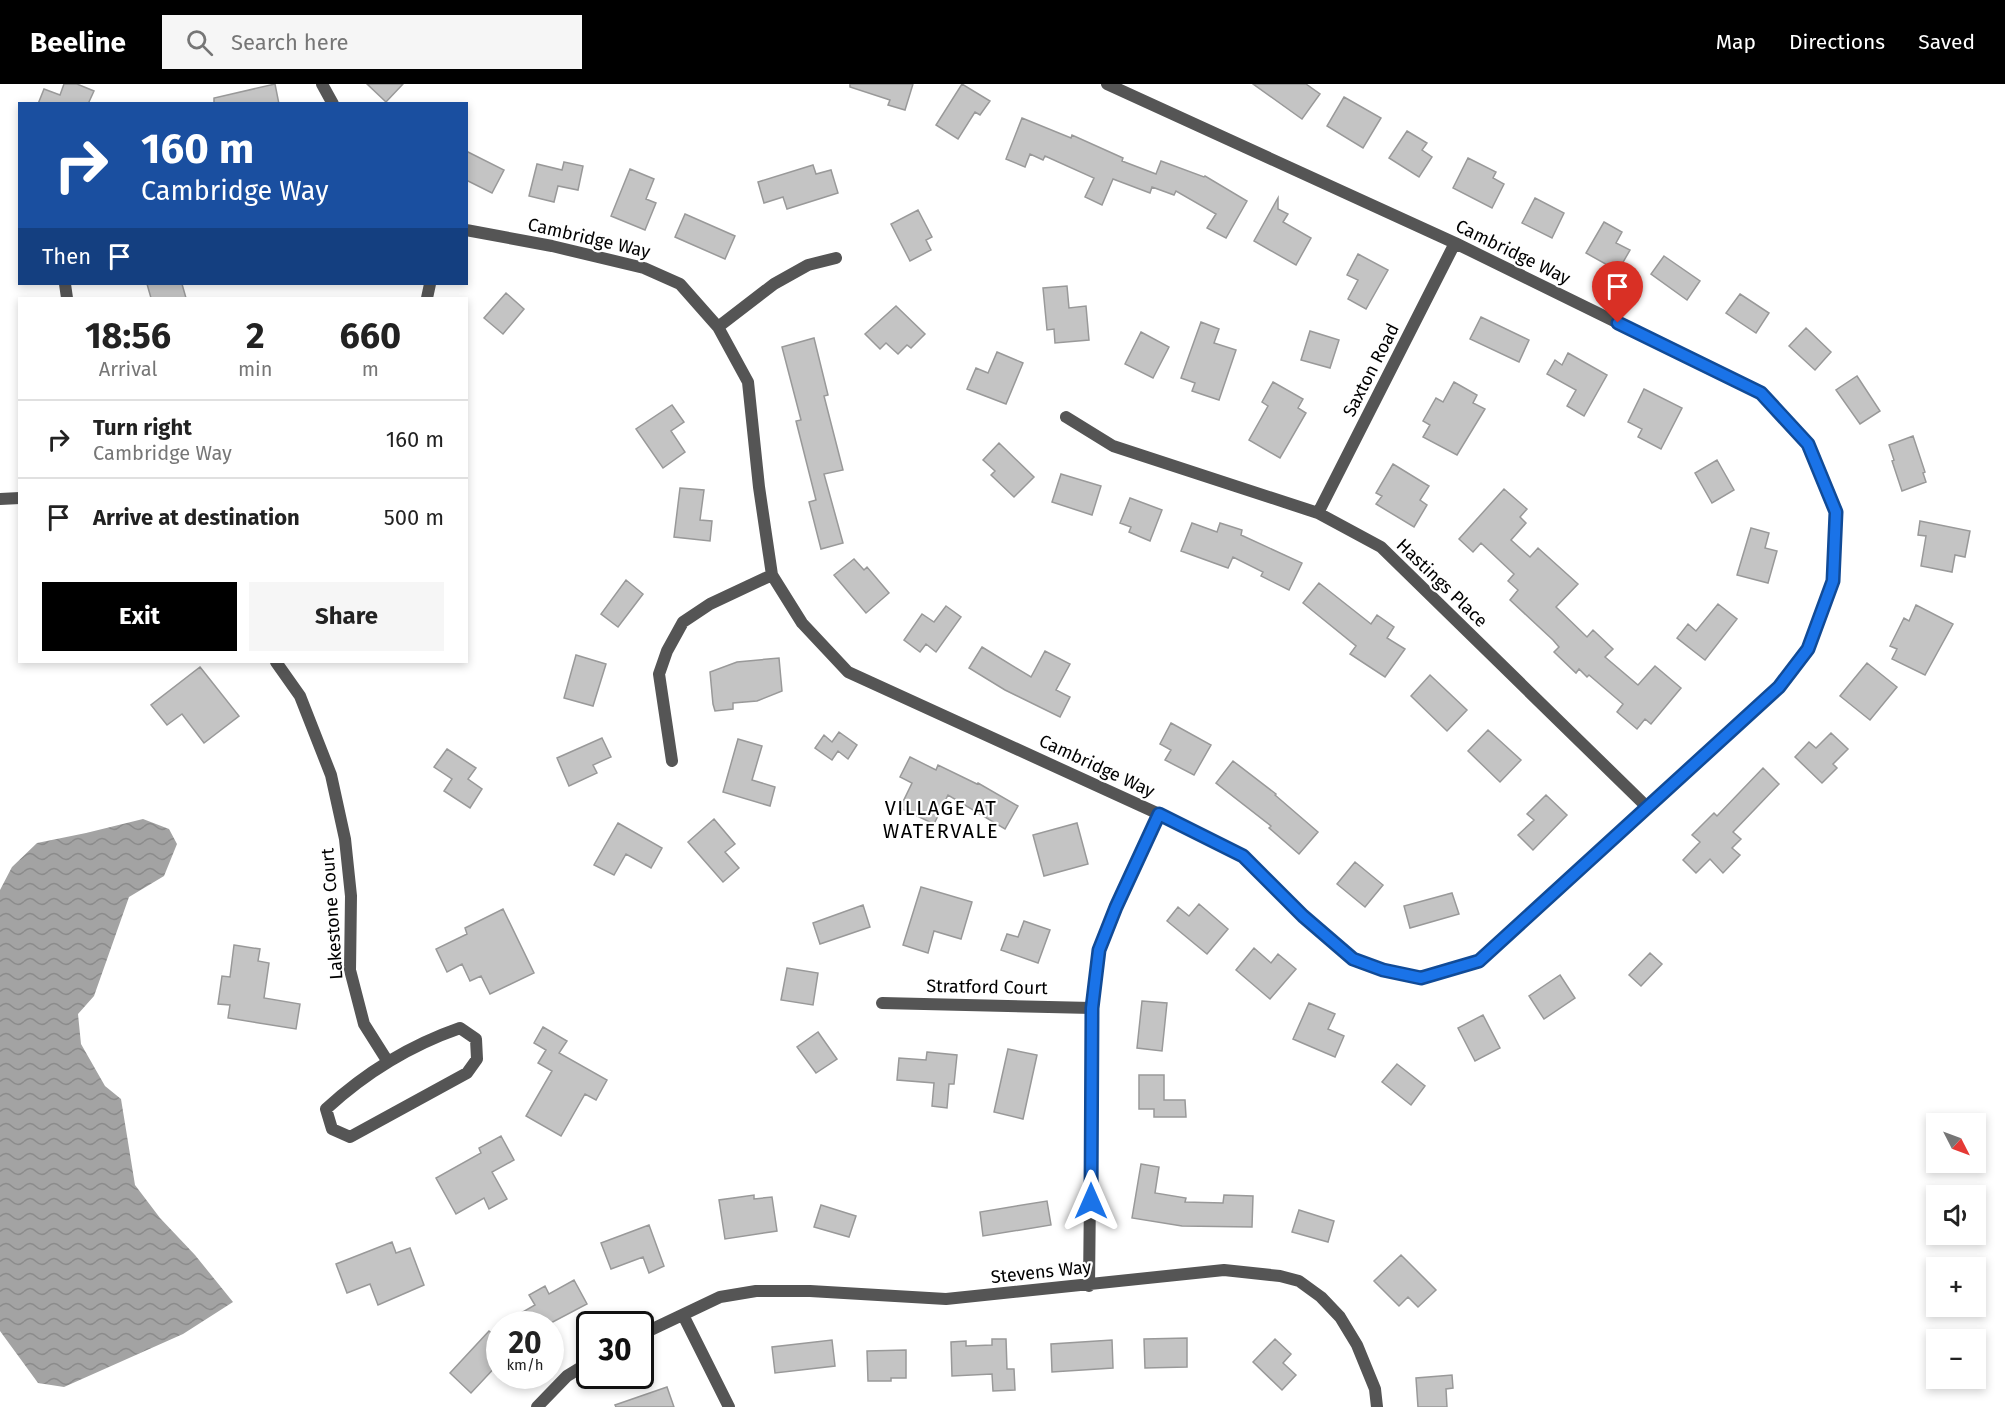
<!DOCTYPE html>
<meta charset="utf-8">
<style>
body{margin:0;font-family:"Fira Sans",sans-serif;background:#f6f6f6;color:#222;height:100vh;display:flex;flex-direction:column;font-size:22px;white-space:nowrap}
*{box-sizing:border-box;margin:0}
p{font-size:20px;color:#767676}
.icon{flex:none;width:33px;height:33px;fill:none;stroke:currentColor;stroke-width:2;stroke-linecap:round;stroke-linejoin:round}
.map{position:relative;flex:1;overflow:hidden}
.drawer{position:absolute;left:18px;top:213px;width:450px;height:366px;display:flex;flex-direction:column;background:#fff;border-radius:0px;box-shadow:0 3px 9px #0003}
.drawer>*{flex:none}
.top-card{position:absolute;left:18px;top:18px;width:450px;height:183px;border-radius:0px;box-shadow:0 3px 9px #0003;background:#1a4fa0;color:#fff;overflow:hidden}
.needle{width:39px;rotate:132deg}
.buttons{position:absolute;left:1926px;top:1029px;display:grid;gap:12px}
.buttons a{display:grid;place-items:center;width:60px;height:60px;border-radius:0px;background:#fff;box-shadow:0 3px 9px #0003;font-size:30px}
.speed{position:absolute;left:486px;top:1227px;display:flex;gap:12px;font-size:30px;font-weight:700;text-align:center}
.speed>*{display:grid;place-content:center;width:78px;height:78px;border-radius:50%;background:#fff;box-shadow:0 3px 9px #0003;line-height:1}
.speed small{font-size:15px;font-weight:400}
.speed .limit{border:3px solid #111;border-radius:9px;background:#fff;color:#111}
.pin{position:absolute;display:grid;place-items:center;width:51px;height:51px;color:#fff;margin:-62px -26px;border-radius:50% 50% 50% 0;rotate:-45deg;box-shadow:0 0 6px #0007}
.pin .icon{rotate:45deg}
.me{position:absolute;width:66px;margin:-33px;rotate:0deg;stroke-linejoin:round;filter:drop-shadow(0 0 4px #0008)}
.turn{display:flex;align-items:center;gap:21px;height:126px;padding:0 24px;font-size:27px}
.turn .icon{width:78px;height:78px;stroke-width:2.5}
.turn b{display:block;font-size:42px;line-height:51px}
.then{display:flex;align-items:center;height:57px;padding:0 24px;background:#0003;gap:12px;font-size:22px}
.eta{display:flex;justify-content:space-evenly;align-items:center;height:102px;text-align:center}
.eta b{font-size:36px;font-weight:700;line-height:42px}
.action{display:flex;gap:12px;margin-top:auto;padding:12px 24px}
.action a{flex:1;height:69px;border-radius:0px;background:#000;color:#fff;font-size:24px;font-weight:700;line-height:69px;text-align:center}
.action a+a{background:#f6f6f6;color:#222}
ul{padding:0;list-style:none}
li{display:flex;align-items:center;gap:18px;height:78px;padding:0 24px;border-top:2px solid #e0e0e0}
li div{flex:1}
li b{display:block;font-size:22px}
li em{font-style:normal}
header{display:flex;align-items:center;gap:36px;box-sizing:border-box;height:84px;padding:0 30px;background:#000;color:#fff}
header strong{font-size:28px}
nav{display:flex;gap:33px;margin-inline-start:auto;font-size:21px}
.search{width:420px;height:54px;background:#f6f6f6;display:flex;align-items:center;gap:15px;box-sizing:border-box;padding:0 21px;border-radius:0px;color:#767676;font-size:22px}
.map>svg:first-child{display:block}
.water{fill:url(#water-waves)}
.building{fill:#c4c4c4;stroke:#999;stroke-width:1.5}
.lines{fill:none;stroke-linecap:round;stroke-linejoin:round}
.minor{stroke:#555;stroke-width:12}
.route-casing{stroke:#114b97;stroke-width:15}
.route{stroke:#1a73e8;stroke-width:10}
.labels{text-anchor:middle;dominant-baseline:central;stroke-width:4.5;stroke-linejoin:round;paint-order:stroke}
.street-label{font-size:18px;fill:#000;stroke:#fff}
.neighbourhood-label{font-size:20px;letter-spacing:1.5px;fill:#000;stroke:#fff}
</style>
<header>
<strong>Beeline</strong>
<div class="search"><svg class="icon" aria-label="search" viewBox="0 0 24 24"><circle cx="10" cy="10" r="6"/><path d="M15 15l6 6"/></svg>Search here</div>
<nav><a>Map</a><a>Directions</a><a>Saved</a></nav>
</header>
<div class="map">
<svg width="2005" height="1323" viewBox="0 0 2005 1323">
<defs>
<pattern id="water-waves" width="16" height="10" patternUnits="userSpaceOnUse" patternTransform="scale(1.5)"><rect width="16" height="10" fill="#a3a3a3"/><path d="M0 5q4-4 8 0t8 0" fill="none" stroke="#8b8b8b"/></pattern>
</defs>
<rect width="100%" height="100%" fill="#fff"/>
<path class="water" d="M143,735L169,745L177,760L164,792L129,813L94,912L78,930L81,960L105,1002L121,1015L135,1101L160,1134L195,1171L233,1218L183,1250L64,1303L38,1299L0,1247V806L12,783L37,759L86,749Z"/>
<path class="building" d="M64,0H77L94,7L88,20H38L44,5L60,11Z
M275,0L279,20H214V14Z
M367,0H403L386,18Z
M850,0H913L905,26L888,21L890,16L850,3Z
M962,0L990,17L980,31L975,28L958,55L936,41Z
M1253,0H1306L1320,10L1302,35Z
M1344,13L1381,34L1363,64L1327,42Z
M1022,34L1071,54L1072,51L1123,74L1122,77L1156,90L1161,77L1204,93L1205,92L1247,117L1226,154L1207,144L1216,130L1176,107L1174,111L1152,103L1150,109L1113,95L1102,121L1085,113L1094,94L1045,72L1043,76L1030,70L1025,83L1006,75Z
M1407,47L1427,59L1422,66L1432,73L1419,93L1389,74Z
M466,67L504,86L492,109L466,96Z
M1468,74L1496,88L1493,94L1504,100L1492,124L1453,104Z
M564,78L583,82L578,106L558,102L554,118L529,112L537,80L562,86Z
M813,81L816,90L831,86L838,109L787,125L783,113L764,119L758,98Z
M630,85L654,95L646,115L656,119L645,146L611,132Z
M1278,114V125L1288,130L1283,138L1311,154L1296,181L1254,157Z
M1535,114L1564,129L1552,154L1522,139Z
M918,126L932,153L926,156L931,166L910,177L891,140Z
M685,130L735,152L725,175L675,153Z
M1604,138L1622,148L1616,159L1630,166L1618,187L1586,169Z
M1358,170L1388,186L1366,225L1348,215L1358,196L1347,191Z
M1664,172L1700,197L1687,216L1651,190Z
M147,200H182L186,214H151Z
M1067,202L1069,224L1086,222L1089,256L1055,259L1054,245L1047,246L1043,204Z
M506,209L524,225L503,250L484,234Z
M1740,210L1769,229L1756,249L1726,229Z
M896,222L925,250L911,264L907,261L898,270L886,259L880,265L865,250Z
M1481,233L1529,256L1519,278L1470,255Z
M1201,238L1219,245L1214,259L1236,266L1219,316L1192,307L1195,299L1181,294Z
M1806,244L1831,268L1815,286L1789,262Z
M1310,247L1339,256L1330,284L1301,276Z
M1141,248L1169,263L1153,294L1125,280Z
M814,254L828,311L824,312L843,386L824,390L843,459L821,465L809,418L816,416L796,337L801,336L782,263Z
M997,268L1023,279L1006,320L967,305L976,284L988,289Z
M1568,269L1607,291L1584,332L1567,322L1576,306L1547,290L1555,276L1562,281Z
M1857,292L1880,327L1860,340L1836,306Z
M1273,298L1303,315L1298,324L1306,329L1280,374L1249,356L1268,322L1262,318Z
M1454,298L1477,311L1473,319L1485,325L1457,371L1423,353L1430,341L1423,337L1436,314L1443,318Z
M1644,305L1682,324L1661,365L1638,353L1642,345L1628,338Z
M672,321L684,338L671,347L685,368L663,384L636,345Z
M1913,352L1925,388L1923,389L1926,398L1902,407L1892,377L1894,376L1889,361Z
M999,359L1034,393L1014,413L991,391L995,387L983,376Z
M1717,376L1734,406L1712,419L1695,389Z
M1393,380L1429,402L1420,416L1427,421L1414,443L1376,420L1382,412L1376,409Z
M1061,390L1101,402L1092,431L1052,418Z
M680,404L704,406L700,436L712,437L710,457L674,453Z
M1504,405L1527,425L1520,433L1526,439L1511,456L1530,473L1538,464L1578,500L1556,523L1587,553L1593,546L1613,565L1605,573L1638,601L1655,582L1681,604L1651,640L1645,635L1637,645L1617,628L1623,620L1589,591L1587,593L1579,585L1576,589L1554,568L1559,563L1553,556L1510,516L1518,506L1508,497L1514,490L1481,459L1473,468L1459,455Z
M1130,414L1162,426L1150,457L1129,448L1131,443L1120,439Z
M1920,437L1970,447L1965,473L1955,471L1952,488L1921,482L1926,452L1918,451Z
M1192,439L1217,448L1220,439L1242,446L1241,451L1302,479L1289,506L1261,492L1263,488L1233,473L1228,484L1181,467Z
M1751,444L1769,449L1765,464L1777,467L1768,499L1737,491Z
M854,475L864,486L867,483L889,509L866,529L834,491Z
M626,496L643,510L618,543L601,530Z
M1319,499L1371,540L1377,531L1394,543L1387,554L1405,565L1385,593L1350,570L1356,562L1303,519Z
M1718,520L1737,535L1705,576L1677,554L1688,540L1696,547Z
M1916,521L1953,540L1925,591L1892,575L1897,565L1890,562L1904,534L1909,537Z
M946,522L961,533L936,568L926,560L920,568L904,556L922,530L934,538Z
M982,563L1031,593L1045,567L1070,580L1056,606L1070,613L1060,633L1005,606L969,584Z
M576,571L606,580L593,622L564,614Z
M779,574L782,607L757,617L733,619V625L715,627L713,620L710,588L737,578Z
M1867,579L1897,603L1870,636L1840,612Z
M200,583L239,632L204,659L182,630L167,641L151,621Z
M1430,591L1467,626L1447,647L1411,612Z
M1171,639L1211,661L1194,691L1165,676L1171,666L1160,660Z
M1488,646L1521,676L1500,698L1468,667Z
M839,648L857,661L848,675L838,667L832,676L815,664L824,651L832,658Z
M1831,649L1848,665L1833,680L1837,684L1822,699L1795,673L1809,658L1816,664Z
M602,654L611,673L593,681L597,689L569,702L557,674Z
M738,655L762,662L752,696L775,703L770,722L723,708Z
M447,665L476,684L468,695L482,705L470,724L444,707L452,695L434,683Z
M910,673L936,686L938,681L977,700L978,699L1018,722L1005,745L948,711L934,740L900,724L912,699L900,693Z
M1233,677L1276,710L1275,711L1318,748L1299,770L1269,744L1271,742L1216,699Z
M1763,684L1779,700L1733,748L1741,755L1732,764L1740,771L1723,789L1710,775L1696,789L1683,776L1700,758L1692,751L1714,729L1717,732Z
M1546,711L1567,731L1533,766L1518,751L1534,736L1527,730Z
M714,735L735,760L725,768L739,784L723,798L688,758Z
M618,739L662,764L651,784L626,770L614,791L594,781Z
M1077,739L1088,780L1044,792L1033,751Z
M1355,778L1383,801L1365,823L1337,800Z
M921,803L972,818L961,855L934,847L928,869L903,861Z
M1452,809L1459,830L1410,844L1404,822Z
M1199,820L1228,845L1207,870L1167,837L1178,823L1189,832Z
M863,821L870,843L820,860L813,839Z
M503,825L534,889L490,910L481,892L470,897L462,880L447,888L436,865L467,850L465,844Z
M1024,837L1050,846L1038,879L1001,866L1007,850L1018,853Z
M234,861L260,865L258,877L269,879L264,914L300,920L296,945L228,934L230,921L218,920L222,892L230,893Z
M1254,864L1271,879L1278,870L1296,885L1270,915L1236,886Z
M1650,869L1662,880L1641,902L1629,891Z
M787,884L818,889L813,921L781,916Z
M1560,891L1575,914L1544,935L1529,912Z
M1142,917L1167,919L1162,967L1137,964Z
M1309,919L1335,930L1328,945L1344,952L1335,973L1293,955Z
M1483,931L1500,964L1475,977L1458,944Z
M543,943L567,957L559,969L607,996L596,1016L585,1010L561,1052L526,1032L552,987L538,979L546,966L534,959Z
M818,948L837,975L816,989L797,963Z
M1008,965L1037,971L1023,1035L994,1028Z
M927,968L957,971L954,1000H949L947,1024L932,1022L934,999L897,996L899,974L926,976Z
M1397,980L1425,1002L1411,1021L1382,998Z
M1139,991H1164V1016H1185L1186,1033H1154V1025H1139Z
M501,1052L514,1076L492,1088L507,1115L489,1125L484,1114L456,1130L436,1094L481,1069L479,1064Z
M1141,1080L1159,1083L1155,1109L1186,1114L1185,1118L1223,1119L1224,1111L1253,1112L1252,1143L1182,1142L1132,1134Z
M754,1111V1115L772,1113L777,1147L725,1155L719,1116Z
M1047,1117L1051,1141L983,1152L980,1128Z
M821,1121L856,1132L849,1153L814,1143Z
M1299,1126L1334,1137L1328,1158L1292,1148Z
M649,1141L664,1182L649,1189L643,1173L611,1185L601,1159Z
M392,1158L396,1169L410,1164L424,1201L378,1221L370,1200L347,1209L336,1180Z
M1401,1171L1436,1206L1418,1223L1408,1213L1399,1222L1374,1197Z
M574,1196L587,1220L549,1240H528L521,1229L535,1221L529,1211L545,1202L549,1210Z
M489,1247L500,1256V1278L471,1309L450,1289Z
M1187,1254V1283L1145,1284L1144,1255Z
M992,1255H1006L1007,1285H1014L1015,1306L993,1307L992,1290L952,1292L951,1258L966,1257V1262L992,1261Z
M1275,1255L1291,1270L1283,1279L1296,1291L1282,1306L1253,1278Z
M832,1256L835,1282L775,1289L772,1263Z
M1112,1256L1113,1284L1052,1288L1051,1260Z
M906,1266V1294H891V1297H868L867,1267Z
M1452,1291L1453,1304L1446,1305L1447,1323H1418L1416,1294Z
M667,1303L674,1323H616L615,1321Z"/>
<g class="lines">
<path class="minor" d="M322,0L333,20
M466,146L552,162L644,184L680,200L718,243L748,298L759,403L772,491L802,539L848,588L1159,730L1243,772L1303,832L1353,875L1383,886L1421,894L1479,877L1779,602L1808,565L1833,497L1836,428L1808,360L1761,309L1455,159L1107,0
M65,200L67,214
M427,214L430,200
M718,243L774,200L808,181L836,174
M1066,333L1113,362L1318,429L1381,463L1647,723
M0,415L20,414
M1318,429L1455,159
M276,578L300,612L331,691L345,755L351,812L350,886L364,940L388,978
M672,677L659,590L667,567L683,538L710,520L772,491
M882,919L1092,924
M460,944L476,955L477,975L467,989L350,1053L332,1045L326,1025C364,990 411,961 460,944Z
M1089,1202L1092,924L1099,866L1116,823L1159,730
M683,1231L729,1323
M640,1251L720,1213L756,1207H810L946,1215L1224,1186L1280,1192L1299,1197L1321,1213L1340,1233L1357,1261L1375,1305L1377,1323
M537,1323L567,1292L590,1278"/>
</g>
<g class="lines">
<defs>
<path id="route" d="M1091,1117L1092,924L1099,866L1116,823L1159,730L1243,772L1303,832L1353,875L1383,886L1421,894L1479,877L1779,603L1808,565L1833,497L1836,428L1808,360L1761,309L1618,239"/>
</defs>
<use href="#route" class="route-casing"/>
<use href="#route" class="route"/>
</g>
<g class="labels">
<g class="street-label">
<text transform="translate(589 154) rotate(13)">Cambridge Way</text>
<text transform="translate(1513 168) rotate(26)">Cambridge Way</text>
<text transform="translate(1371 286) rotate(-63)">Saxton Road</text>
<text transform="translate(1442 499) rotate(44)">Hastings Place</text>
<text transform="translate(1097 682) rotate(25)">Cambridge Way</text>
<text transform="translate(332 830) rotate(-94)">Lakestone Court</text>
<text transform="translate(987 903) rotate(1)">Stratford Court</text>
<text transform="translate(1041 1188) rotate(-6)">Stevens Way</text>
</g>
<g class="neighbourhood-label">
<text x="941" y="724">VILLAGE AT<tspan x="941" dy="23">WATERVALE</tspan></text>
</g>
</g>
</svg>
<div class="buttons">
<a><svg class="needle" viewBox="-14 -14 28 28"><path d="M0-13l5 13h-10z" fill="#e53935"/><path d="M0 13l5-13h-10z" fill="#767676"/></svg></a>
<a><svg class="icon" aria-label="sound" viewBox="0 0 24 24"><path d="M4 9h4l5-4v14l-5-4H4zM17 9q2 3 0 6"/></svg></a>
<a>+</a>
<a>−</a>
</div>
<div class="speed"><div>20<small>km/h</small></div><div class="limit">30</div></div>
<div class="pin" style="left:1618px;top:239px;background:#d93025"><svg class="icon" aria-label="arrive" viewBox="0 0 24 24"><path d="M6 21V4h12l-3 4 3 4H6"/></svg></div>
<svg class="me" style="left:1091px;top:1117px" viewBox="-20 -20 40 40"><path d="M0-17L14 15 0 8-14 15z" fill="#1a73e8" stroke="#fff" stroke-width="4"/></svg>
<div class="top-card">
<div class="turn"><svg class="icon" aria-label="right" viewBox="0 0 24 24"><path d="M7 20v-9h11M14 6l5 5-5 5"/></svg><div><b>160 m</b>Cambridge Way</div></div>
<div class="then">Then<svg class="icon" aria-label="arrive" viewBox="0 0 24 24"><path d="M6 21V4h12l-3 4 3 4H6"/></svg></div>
</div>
<section class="drawer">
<div class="eta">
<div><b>18:56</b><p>Arrival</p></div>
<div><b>2</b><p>min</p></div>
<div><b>660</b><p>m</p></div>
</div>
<ul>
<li><svg class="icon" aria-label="right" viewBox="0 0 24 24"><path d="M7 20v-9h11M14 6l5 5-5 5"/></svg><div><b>Turn right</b><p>Cambridge Way</p></div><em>160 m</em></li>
<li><svg class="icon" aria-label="arrive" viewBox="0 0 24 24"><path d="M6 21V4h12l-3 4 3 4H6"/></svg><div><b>Arrive at destination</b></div><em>500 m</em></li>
</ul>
<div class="action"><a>Exit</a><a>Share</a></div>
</section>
</div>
